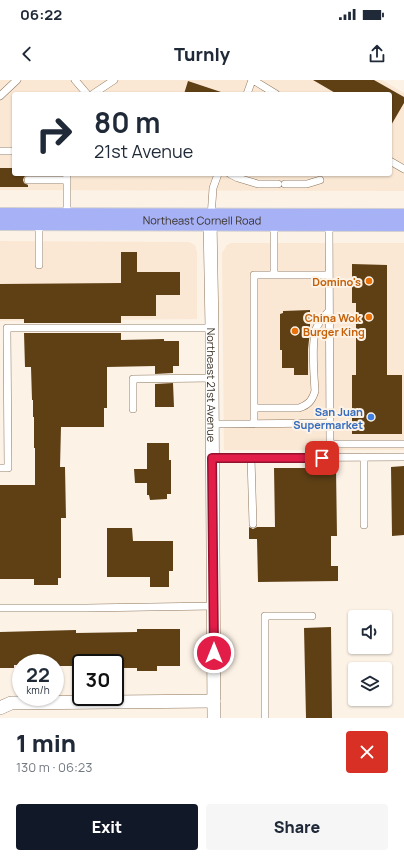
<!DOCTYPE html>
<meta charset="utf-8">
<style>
body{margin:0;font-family:Manrope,sans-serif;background:#f6f6f7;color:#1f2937;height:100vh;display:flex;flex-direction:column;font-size:15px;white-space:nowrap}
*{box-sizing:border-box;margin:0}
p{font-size:13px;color:#747a83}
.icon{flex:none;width:22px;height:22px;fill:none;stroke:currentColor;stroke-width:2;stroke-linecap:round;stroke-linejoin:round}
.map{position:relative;height:638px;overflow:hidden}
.details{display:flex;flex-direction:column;background:#fff;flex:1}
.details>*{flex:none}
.hud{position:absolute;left:12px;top:12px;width:380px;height:84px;border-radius:4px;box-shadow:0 1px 3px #0004;background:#fff;color:#1f2937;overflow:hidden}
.buttons{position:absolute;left:348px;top:530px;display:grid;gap:8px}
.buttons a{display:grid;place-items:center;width:44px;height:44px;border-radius:4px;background:#fff;box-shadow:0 1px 3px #0004;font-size:20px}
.speed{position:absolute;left:12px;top:574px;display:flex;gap:8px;font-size:20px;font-weight:700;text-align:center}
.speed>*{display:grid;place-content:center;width:52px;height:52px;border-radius:50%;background:#fff;box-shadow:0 1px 3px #0004;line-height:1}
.speed small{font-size:10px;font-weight:400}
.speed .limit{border:2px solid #111;border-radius:6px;background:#fff;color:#111}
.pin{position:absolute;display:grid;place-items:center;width:34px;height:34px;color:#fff;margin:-17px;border-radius:8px;box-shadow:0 2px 6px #0006}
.me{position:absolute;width:44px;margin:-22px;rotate:0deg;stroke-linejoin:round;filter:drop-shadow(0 0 3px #0008)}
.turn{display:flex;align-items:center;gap:14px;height:84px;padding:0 16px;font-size:18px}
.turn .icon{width:52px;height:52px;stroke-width:2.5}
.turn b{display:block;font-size:28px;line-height:34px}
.round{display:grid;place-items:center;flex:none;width:42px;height:42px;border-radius:4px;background:#f6f6f7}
.head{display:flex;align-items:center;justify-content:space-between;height:68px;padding:0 16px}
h1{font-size:24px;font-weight:800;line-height:30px}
.cta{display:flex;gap:8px;margin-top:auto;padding:8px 16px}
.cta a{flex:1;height:46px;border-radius:4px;background:#111827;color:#fff;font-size:16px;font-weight:800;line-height:46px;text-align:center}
.cta a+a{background:#f6f6f7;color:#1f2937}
.status{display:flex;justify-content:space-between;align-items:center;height:28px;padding:0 20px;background:#fff;direction:ltr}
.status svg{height:11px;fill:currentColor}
header{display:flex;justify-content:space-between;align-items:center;height:52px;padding:0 16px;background:#fff;font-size:18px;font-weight:800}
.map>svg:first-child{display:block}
.built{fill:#fbe8d4;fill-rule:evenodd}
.building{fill:#5f4015}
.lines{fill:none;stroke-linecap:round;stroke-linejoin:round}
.lane-casing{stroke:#8e775e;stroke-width:8}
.street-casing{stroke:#8e775e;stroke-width:14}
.highway-casing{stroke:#d3d1cf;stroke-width:24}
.lane{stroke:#fff;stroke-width:7}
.street{stroke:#fff;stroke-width:13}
.highway{stroke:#a6b1f6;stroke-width:22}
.route-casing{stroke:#92132f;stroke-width:10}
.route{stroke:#e11d48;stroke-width:7}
.food-dot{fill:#e8710a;stroke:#fcf2e6;stroke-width:1.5}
.shop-dot{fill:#3f7fe0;stroke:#fcf2e6;stroke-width:1.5}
.labels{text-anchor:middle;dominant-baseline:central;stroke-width:4;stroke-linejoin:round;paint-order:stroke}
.street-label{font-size:11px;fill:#393025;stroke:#fcf2e6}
.food-label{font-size:11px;font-weight:bold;fill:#c56008;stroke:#fcf2e6;text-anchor:end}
.shop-label{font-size:11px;font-weight:bold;fill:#366cbe;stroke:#fcf2e6;text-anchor:end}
</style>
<div class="status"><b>06:22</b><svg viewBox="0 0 49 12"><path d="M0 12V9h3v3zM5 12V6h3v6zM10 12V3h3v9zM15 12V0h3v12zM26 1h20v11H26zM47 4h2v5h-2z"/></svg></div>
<header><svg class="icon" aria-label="back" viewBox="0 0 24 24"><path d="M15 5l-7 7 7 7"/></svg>Turnly<svg class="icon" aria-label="share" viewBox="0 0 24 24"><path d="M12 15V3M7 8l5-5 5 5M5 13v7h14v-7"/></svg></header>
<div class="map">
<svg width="404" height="638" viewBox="0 0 404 638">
<rect width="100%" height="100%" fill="#fcf2e6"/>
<path class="built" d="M0,0H382L404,13V111L0,110ZM14,14H390V94H14Z
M0,161L189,162L195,165L197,172V239L0,241Z
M231,163H404V370H224L222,173L227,165Z"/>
<path class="building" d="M313,0H374L404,17V23L390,47V14H337Z
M188,1L221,12V14H184Z
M0,88H14V94H28V95L24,97L23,100L24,103L28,105V107H0Z
M121,172H137V192H180V215H156V236H121V243H24V239H0V204L121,203Z
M352,184L387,185V295H402V354H352V295H356V223H352Z
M310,230V251L308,269V295H294V288H282V270H280V234L283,233V231Z
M24,253H121V260L164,259V261H179V286H173V293L155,294V286L107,287V328H104V347H61L60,387H65L66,438H61V498H58V505H34V499H0V405H35V368H34V337H33V320H32L31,287H25Z
M173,303L174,327H155V304Z
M147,363H169V380H171V414H167V419L150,420L149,415H147V403H135L134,389H147Z
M404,386V455L392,456L391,387Z
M274,388H336L337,456H331V486H338V501L258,502L257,459H249V447L253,449L257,447H275Z
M107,448H132L133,461H173V491H169V507H150V497H107Z
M331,547L332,638H306L304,548Z
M137,549H180V586H157V591H137V588H115V583H77V586H56V583H21V585H14V588H0V552L76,550V553L137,552Z"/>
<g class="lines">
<defs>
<path id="lane" d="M75,0L87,14
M253,0L276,14
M93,14L114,0
M247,14L252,0
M0,16L17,0
M0,71H14
M390,81L404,89
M230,94L238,98L258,104H278
M28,100H67
M285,104H307L320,100
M211,137L213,108L218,94
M67,138V94
M39,141V185
M329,142L330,364H404
M274,195V141
M254,328H299C308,325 312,321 315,311C314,295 311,262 316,249C319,241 324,236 329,231
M133,329V299L212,298
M212,344L330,343
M254,344V195H329
M364,377V445
M212,378L404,377
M251,378L253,444
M0,388H8L7,248H212
M0,528H86L214,526
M265,638V536H312"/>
<g id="street">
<path id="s1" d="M210,140L212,248V298L214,638"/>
<path d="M0,628L11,623L214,621"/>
</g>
<g id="highway">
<path id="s2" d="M0,139L404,140"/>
</g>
</defs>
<use href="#lane" class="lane-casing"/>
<use href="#street" class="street-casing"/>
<use href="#highway" class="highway-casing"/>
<use href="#lane" class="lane"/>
<use href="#street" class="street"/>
<use href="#highway" class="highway"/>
</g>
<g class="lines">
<defs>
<path id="route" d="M214,573L212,378H322"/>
</defs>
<use href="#route" class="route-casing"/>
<use href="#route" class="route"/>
</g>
<g class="food-dot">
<circle cx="369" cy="201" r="4"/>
<circle cx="369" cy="237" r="4"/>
<circle cx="295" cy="251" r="4"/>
</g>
<circle class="shop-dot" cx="371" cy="337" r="4"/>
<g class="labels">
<g class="street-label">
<text stroke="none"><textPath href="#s2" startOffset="202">Northeast Cornell Road</textPath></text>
<text stroke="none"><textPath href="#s1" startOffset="165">Northeast 21st Avenue</textPath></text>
</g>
<g class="food-label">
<text x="361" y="201">Domino's</text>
<text x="361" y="237">China Wok</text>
<text x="303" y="251" text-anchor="start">Burger King</text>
</g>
<g class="shop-label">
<text x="363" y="331">San Juan<tspan x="363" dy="13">Supermarket</tspan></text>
</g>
</g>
</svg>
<div class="buttons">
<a><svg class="icon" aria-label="sound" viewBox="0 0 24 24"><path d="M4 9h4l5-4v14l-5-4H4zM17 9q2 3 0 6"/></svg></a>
<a><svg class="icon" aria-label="layers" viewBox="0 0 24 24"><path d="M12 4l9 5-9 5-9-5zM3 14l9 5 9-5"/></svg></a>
</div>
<div class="speed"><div>22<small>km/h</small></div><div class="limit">30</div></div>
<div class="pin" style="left:322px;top:378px;background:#d93025"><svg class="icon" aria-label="arrive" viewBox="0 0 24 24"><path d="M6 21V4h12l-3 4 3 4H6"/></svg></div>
<svg class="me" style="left:214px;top:573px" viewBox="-20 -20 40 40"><circle r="17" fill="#e11d48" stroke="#fff" stroke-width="3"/><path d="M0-11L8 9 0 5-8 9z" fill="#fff"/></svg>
<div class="hud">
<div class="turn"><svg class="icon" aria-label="right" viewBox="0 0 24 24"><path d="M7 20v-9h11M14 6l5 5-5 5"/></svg><div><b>80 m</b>21st Avenue</div></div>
</div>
</div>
<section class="details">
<div class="head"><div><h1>1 min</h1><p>130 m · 06:23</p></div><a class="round" style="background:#d93025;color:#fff"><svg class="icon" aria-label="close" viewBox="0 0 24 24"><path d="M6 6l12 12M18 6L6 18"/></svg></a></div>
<div class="cta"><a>Exit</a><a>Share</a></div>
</section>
